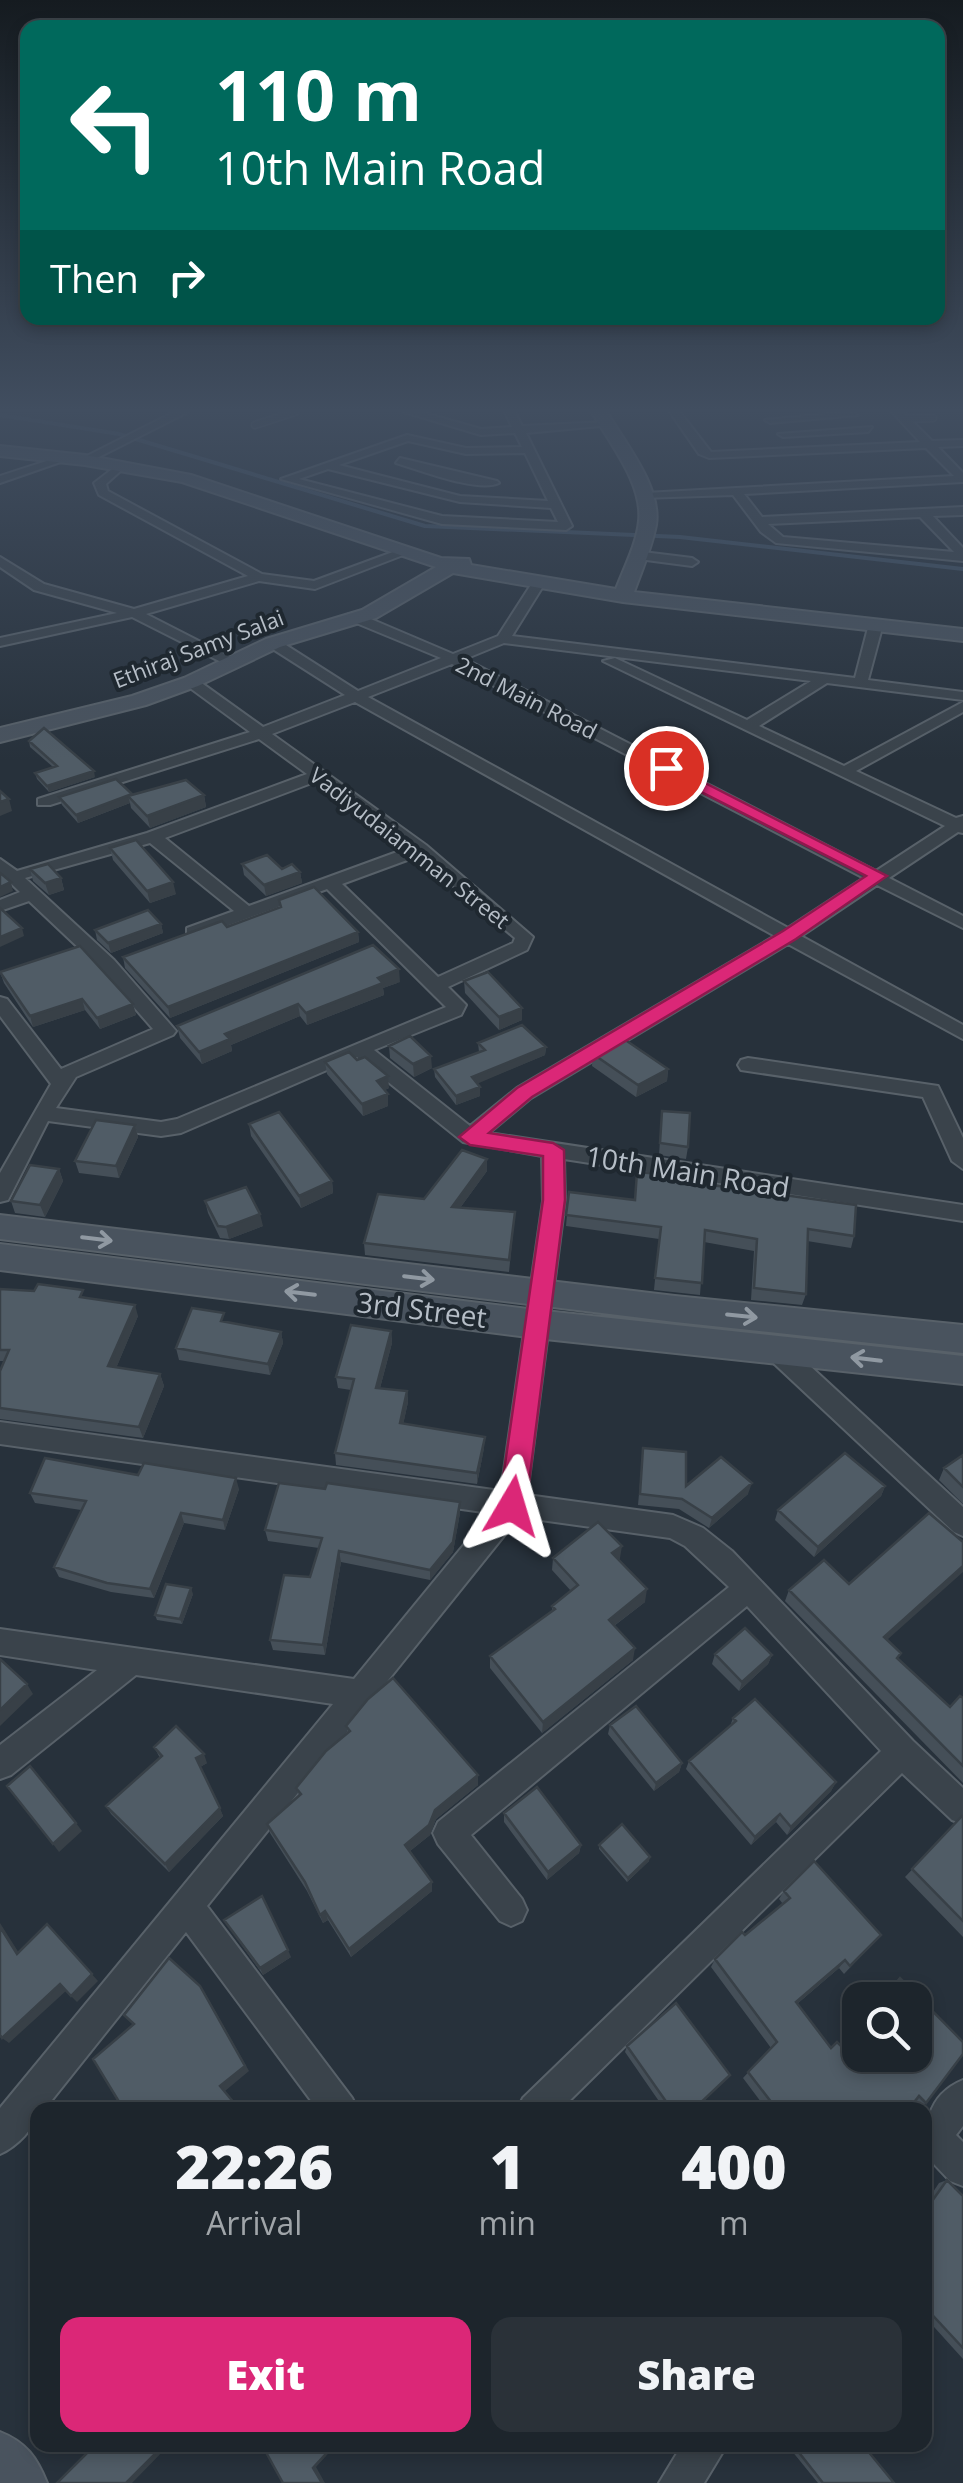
<!DOCTYPE html>
<style>
body{margin:0;font-family:"Open Sans",sans-serif;background:#2a3138;color:#f1f3f6;height:100vh;display:flex;flex-direction:column;font-size:38px;white-space:nowrap}
*{box-sizing:border-box;margin:0}
p{font-size:32px;color:#a0a5a9}
.icon{flex:none;width:55px;height:55px;fill:none;stroke:currentColor;stroke-width:2;stroke-linecap:round;stroke-linejoin:round}
.map{position:relative;flex:1;overflow:hidden}
.details{position:absolute;left:30px;top:2102px;width:902px;height:350px;display:flex;flex-direction:column;background:#1d252c;border-radius:20px;box-shadow:0 5px 15px #0003,0 0 0 2px #3b4248}
.details>*{flex:none}
.hud{position:absolute;left:20px;top:20px;width:925px;height:305px;border-radius:20px;box-shadow:0 5px 15px #0003,0 0 0 2px #3b4248;background:#00695c;color:#fff;overflow:hidden}
.tools{position:absolute;left:842px;top:1982px;display:grid;gap:20px}
.tools a{display:grid;place-items:center;width:90px;height:90px;border-radius:20px;background:#1d252c;box-shadow:0 5px 15px #0003,0 0 0 2px #3b4248;font-size:50px}
.pin{position:absolute;display:grid;place-items:center;width:85px;height:85px;color:#fff;margin:-42px;border:5px solid #fff;border-radius:50%;box-shadow:0 2px 10px #0007}
.me{position:absolute;width:110px;margin:-55px;rotate:7deg;stroke-linejoin:round;filter:drop-shadow(0 0 8px #0008)}
.turn{display:flex;align-items:center;gap:35px;height:210px;padding:0 30px;font-size:45px}
.turn .icon{width:130px;height:130px;stroke-width:2.5}
.turn b{display:block;font-size:70px;line-height:85px}
.then{display:flex;align-items:center;height:95px;padding:0 30px;background:#0003;gap:20px;font-size:38px}
.eta{display:flex;justify-content:space-evenly;align-items:center;height:170px;text-align:center}
.eta b{font-size:60px;font-weight:800;line-height:70px}
.cta{display:flex;gap:20px;margin-top:auto;padding:20px 30px}
.cta a{flex:1;height:115px;border-radius:20px;background:#db2777;color:#fff;font-size:40px;font-weight:800;line-height:115px;text-align:center}
.cta a+a{background:#2a3138;color:#f1f3f6}
.map>svg:first-child{display:block}
.lines{fill:none;stroke-linecap:round;stroke-linejoin:round}
.stream{stroke:#3f5062;stroke-width:4}
.lane-casing{stroke:#586169;stroke-width:9}
.street-casing{stroke:#586169;stroke-width:4}
.secondary-casing{stroke:#586169;stroke-width:4}
.lane{stroke:#3a434b;stroke-width:6}
.street{fill:#3a434b;fill-rule:evenodd}
.secondary{fill:#49535e;fill-rule:evenodd}
.wall{fill:#454f58}
.shaded-wall{fill:#384047}
.building{fill:#505c66;stroke:#384047;stroke-width:2.5}
.oneway{stroke:#9099a2}
.route{fill:#db2777;stroke:#8e194d;stroke-width:2.5}
.labels{text-anchor:middle;dominant-baseline:central;stroke-width:8;stroke-linejoin:round;paint-order:stroke}
.far-street-label{font-size:22px;fill:#b6bec7;stroke:#1f2830}
.street-label{font-size:28px;fill:#b6bec7;stroke:#1f2830}
</style>
<div class="map">
<svg width="963" height="2483" viewBox="0 0 963 2483">
<rect width="100%" height="100%" fill="#27313b"/>
<g class="lines">
<path class="stream" d="M0,415L119,434L425,526L680,537L963,569"/>
<defs>
<path id="lane" d="M904,419L933,418
M255,425L295,412"/>
<path id="street" d="M174,412H188L89,462L79,460Z
M404,412H421L481,429L512,427L505,412H515L522,426L606,422L611,425L526,433L572,526L566,530L442,524L281,479L407,435L466,448L522,447L515,433L481,435ZM408,441L466,454L525,453L548,501L460,496L339,465ZM328,469L460,502L551,508L558,522L442,516L299,479Z
M670,412H680L711,452L920,442L892,412H903L932,441L963,440V446L938,447L963,473V482L744,494L762,517L963,507V515L933,516L963,548V561L776,543L761,532L733,495L641,498L645,493L954,476L926,448L709,458L699,454ZM920,517L954,552L783,537L768,524Z
M848,412L858,415L770,423L765,420Z
M872,427L868,432L783,437L778,434Z
M62,456L72,458L0,483V476Z
M400,458L497,481L499,483C478,493 420,470 396,463Z
M120,463L126,466L106,484L108,491L262,574L314,581L401,549L411,552L315,589L259,581L146,614L236,660V666L231,667L132,617L0,646V638L117,613L34,590L0,567V557L44,584L134,609L248,576L99,495L94,483Z
M635,551L692,558L698,562L692,566L631,558V552Z
M539,579L545,583L512,636L855,678L869,624L876,620L883,624L868,680L963,692V700L827,683L759,726L844,766L963,702V712L856,771L956,818L963,816V833L958,832L889,878L963,916V928L877,885L801,936L963,1025V1039L788,944L531,1098L489,1133L963,1205V1221L564,1159L565,1201L527,1495L673,1515L703,1528L732,1551L913,1741L963,1788V1824L952,1820L902,1773L560,2110H517L523,2098L881,1751L747,1606L471,1835L522,1899L527,1910L522,1921L511,1926L500,1921L438,1844L433,1833L438,1822L729,1587L685,1546L670,1538L519,1517L377,1694L373,1704L367,1707L207,1906L352,2098L358,2110H318L186,1932L44,2110H38C36,2128 16,2147 0,2154V2108L333,1704L136,1675L11,1775L0,1779V1745L97,1670L0,1655V1629L354,1679L490,1513L0,1444V1422L501,1491L543,1201L542,1156L463,1142L357,1057L181,1133L161,1136L48,1121L8,1200L0,1202V1173L51,1084L0,1016V997L7,999L61,1069L153,1029L100,968L29,901L0,911V900L20,892L0,873V859L17,871L147,833L307,774L259,739L50,805H38V799L250,732L186,685V679H196L263,727L345,695L268,646V640H278L358,691L441,658L349,620V614H359L453,654L498,636L534,580ZM504,643L811,681L747,720L615,658L603,661L945,826L876,871L465,659ZM452,664L864,878L788,928L368,697ZM355,702L775,936L517,1088L470,1126L374,1050L461,1015L466,1005L448,987L527,950L533,937L426,845L272,734ZM317,781L408,848L249,906L165,838ZM150,843L234,911L187,928V936H199L327,889L446,1007L177,1119L161,1122L56,1108L76,1077L173,1035L176,1031L114,960L25,878ZM418,856L515,938L513,943L438,977L342,884Z
M748,1058L938,1086L963,1138V1169L952,1161L923,1097L741,1070L738,1065L741,1060Z
M774,1338L783,1341L963,1507V1536L954,1532L765,1355L762,1348L765,1341Z
M963,2080V2126L956,2135L963,2142V2186L950,2181L933,2163L925,2166C925,2130 924,2096 963,2080Z
M682,2445H727L704,2483H659Z"/>
<path id="secondary" d="M592,412H607C625,443 662,487 656,525C652,547 642,570 634,592L963,629V641L623,602L453,573L376,618L280,647L198,686L146,705L0,742V728L132,696L184,678L266,639L362,610L436,567L182,482L85,465L0,456V446L85,455L191,475L441,558L469,559L471,565L616,589C624,568 637,543 639,521C643,483 609,443 592,412Z
M0,1215L675,1296L963,1325V1353L675,1322L0,1239Z
M0,1244L536,1310L963,1356V1384L536,1338L0,1270Z
M0,2432C26,2442 37,2458 47,2483H0Z"/>
</defs>
<use href="#lane" class="lane-casing"/>
<use href="#street" class="street-casing"/>
<use href="#secondary" class="secondary-casing"/>
<use href="#lane" class="lane"/>
<use href="#street" class="street"/>
<use href="#secondary" class="secondary"/>
</g>
<path class="wall" d="M29,741L95,777L49,792L37,779L35,773L53,767L30,747Z
M133,795H204L206,807L150,828L131,808L130,803L78,823L62,805L59,797Z
M110,848L176,894L150,903L113,860Z
M242,864L300,872L302,883L266,896L244,875Z
M30,869L61,878L64,890L49,895L33,881Z
M279,900L358,932L359,942L170,1018L125,968L123,957L227,927L280,908Z
M161,924L163,933L111,953L97,940L95,930Z
M0,972L133,1004L136,1015L100,1029L85,1010L33,1027L4,983Z
M464,981L522,1008V1020L499,1030L465,993Z
M400,982L383,988L384,995L307,1025L300,1016L231,1045L232,1051L202,1064L180,1038L177,1026Z
M478,1043L546,1047L545,1055L477,1083L480,1096L456,1105L435,1077L434,1069L479,1052Z
M389,1046L432,1068L414,1077L390,1058Z
M593,1054L668,1069L667,1081L636,1097L592,1066Z
M357,1060L389,1088L385,1090L388,1106L363,1116L327,1074L325,1062Z
M662,1111L688,1147L686,1159L659,1155Z
M249,1124L332,1181L333,1193L301,1208L251,1136Z
M135,1125L138,1137L119,1178L79,1173L75,1161Z
M487,1159V1171L460,1208L515,1212L509,1272L365,1255L364,1243L424,1199Z
M59,1169L63,1181L45,1217L15,1213L11,1201Z
M686,1180L854,1236L851,1248L807,1241L806,1294L802,1305L751,1300L754,1251L704,1242L700,1295L654,1290L659,1239L566,1226L569,1192L635,1200Z
M205,1201L263,1226L229,1239L220,1238L208,1213Z
M0,1289L86,1297L138,1316L116,1368L160,1374L164,1386L143,1438L0,1419V1371L5,1361H0Z
M226,1322L281,1332L283,1343L270,1375L179,1360L176,1348Z
M391,1331L392,1343L380,1388L407,1391L408,1402L403,1424L484,1448L477,1484L336,1465L335,1453L351,1390L338,1388L336,1377Z
M643,1448L686,1486L748,1494L709,1528L679,1509L638,1505Z
M963,1455V1504L939,1480L944,1468Z
M138,1475L239,1489L225,1530L184,1523L154,1598L111,1592L59,1577L54,1567L81,1510L35,1503L30,1493Z
M885,1486L881,1496L814,1557L775,1520L778,1510Z
M325,1489L460,1502V1513L453,1552L430,1580L341,1562L325,1655L273,1650L270,1640L310,1577L319,1548L268,1541L265,1530Z
M553,1558H620L618,1560L645,1602L614,1626L633,1660L542,1733L490,1668V1656L552,1611V1606L571,1591L552,1570Z
M849,1584L898,1659L950,1707L963,1698V1783L785,1601L789,1590Z
M193,1594L182,1624L157,1620L155,1615Z
M715,1654L772,1655L768,1664L739,1691L712,1664Z
M733,1718L836,1782L831,1791L787,1835L776,1822L751,1845L686,1769L689,1761L730,1726Z
M610,1725L682,1763L679,1772L654,1791L608,1734Z
M346,1726L478,1785L436,1819L430,1835L410,1851L432,1891L351,1957L328,1920L323,1923L307,1891L270,1833L267,1824L299,1796L296,1788L348,1734Z
M154,1747L207,1763L200,1767L223,1816L169,1872L111,1814L106,1806L160,1758Z
M504,1813L581,1845L579,1853L547,1880L504,1822Z
M963,1816V1937L905,1877Z
M599,1845L649,1861L627,1882L599,1849Z
M814,1861L881,1935L844,1974L839,1968L797,2004L831,2048L837,2042L842,2048L860,2026V2055H915V2000H881L900,1978L963,2042V2054L926,2103L918,2108L913,2104L908,2110H767L743,2078L771,2048L711,1967L715,1959L742,1932L745,1935L783,1904L779,1899L784,1891Z
M224,1920L291,1957L263,1975Z
M627,2046L730,2075L695,2110H665L625,2052Z
M947,2180L963,2196V2359L925,2317V2204L939,2183Z
M787,2445H863L894,2483H818Z"/>
<path class="shaded-wall" d="M94,771L95,777L49,792L47,786Z
M132,794L128,796L130,803L78,823L76,815Z
M204,795L206,807L150,828L147,816Z
M9,799L12,811L0,816V802Z
M300,872L302,883L266,896L264,885Z
M61,878L64,890L49,895L45,883Z
M11,882L13,891L0,897V887Z
M173,882L176,894L150,903L147,891Z
M161,924L163,933L111,953L108,943Z
M22,928L24,936L0,947V937Z
M358,932L359,942L170,1018L168,1007Z
M399,969L400,982L383,988L384,995L307,1025L306,1013L378,978Z
M82,999L85,1010L33,1027L30,1016Z
M133,1004L136,1015L100,1029L97,1018Z
M298,1004L300,1016L231,1045L232,1051L202,1064L199,1052L225,1034Z
M522,1008V1020L499,1030V1017Z
M546,1047L545,1055L472,1086V1077Z
M431,1056L432,1068L414,1077L413,1064Z
M668,1069L667,1081L636,1097L638,1085Z
M388,1076L389,1088L378,1093L377,1081Z
M480,1087V1096L456,1105V1096Z
M388,1094V1106L363,1116L362,1104Z
M135,1125L138,1137L119,1178L116,1166Z
M487,1159V1171L452,1219V1207Z
M59,1169L63,1181L45,1217L40,1205Z
M332,1181L333,1193L301,1208L299,1196Z
M260,1214L263,1226L229,1239L226,1227Z
M135,1305L138,1316L112,1378L108,1366Z
M391,1331L392,1343L377,1399L376,1388Z
M281,1332L283,1343L270,1375L268,1364Z
M160,1374L164,1386L143,1438L139,1427Z
M407,1391L408,1402L401,1435L400,1423Z
M485,1437L484,1448L477,1484V1473Z
M236,1478L239,1489L225,1530L223,1520Z
M752,1483L748,1494L709,1528L712,1518Z
M885,1486L881,1496L814,1557L818,1547Z
M460,1502V1513L453,1552L430,1580V1570Z
M181,1513L184,1523L154,1598L150,1589Z
M622,1546L620,1558L611,1566L612,1553Z
M339,1551L341,1562L325,1655L323,1645Z
M963,1566V1572L878,1648L884,1637Z
M191,1588L193,1594L182,1624L180,1619Z
M647,1589L645,1602L607,1631L609,1620Z
M635,1648L633,1660L542,1733L543,1722Z
M772,1655L768,1664L739,1691L742,1682Z
M27,1684L33,1694L0,1726V1710Z
M204,1754L207,1763L200,1767L196,1758Z
M682,1763L679,1772L654,1791L656,1783Z
M478,1775V1785L436,1819L430,1835L406,1854L405,1845L435,1810Z
M836,1782L831,1791L787,1835L791,1827Z
M220,1808L223,1816L169,1872L165,1864Z
M780,1814L776,1822L751,1845L755,1837Z
M76,1823L82,1831L59,1852L53,1844Z
M581,1845L579,1853L547,1880L548,1872Z
M650,1857L649,1861L627,1882L628,1878Z
M432,1882V1891L351,1957L349,1949Z
M325,1911L328,1920L323,1923L320,1915Z
M0,1923L24,1961L17,1954L0,1927Z
M47,1924L98,1981L77,2002L71,1996Z
M288,1950L291,1957L263,1975L260,1968Z
M845,1960L839,1968L791,2009L796,2002Z
M60,1984L67,1990L9,2043L2,2038Z
M205,1993L249,2071L225,2091L220,2086Z
M164,2445H169L132,2483H126Z
M334,2445H336L316,2467L325,2483H322L313,2468Z"/>
<path class="building" d="M44,728L94,771L47,786L35,773L57,766L29,741Z
M116,779L132,794L76,815L59,797Z
M186,780L204,795L147,816L128,796Z
M0,791L9,799L0,802Z
M136,840L173,882L147,891L110,848Z
M267,855L282,869L292,864L300,872L264,885L242,864Z
M48,864L61,878L45,883L30,869Z
M0,873L11,882L0,887Z
M314,887L358,932L168,1007L123,957L222,921L227,927L281,907L279,900Z
M0,908L22,928L0,937Z
M148,910L161,924L108,943L95,930Z
M373,945L399,969L378,978L383,983L306,1013L298,1004L225,1034L230,1039L199,1052L177,1026Z
M80,946L133,1004L97,1018L82,999L30,1016L0,972Z
M488,972L522,1008L499,1017L464,981Z
M522,1025L546,1047L472,1077L480,1087L456,1096L434,1069L485,1050L478,1043Z
M410,1036L431,1056L413,1064L389,1046Z
M621,1037L668,1069L638,1085L593,1054Z
M349,1052L357,1060L365,1057L388,1076L377,1081L388,1094L362,1104L325,1062Z
M662,1111L690,1113L688,1147L660,1143Z
M279,1112L332,1181L299,1196L249,1124Z
M96,1120L135,1125L116,1166L75,1161Z
M462,1150L487,1159L452,1207L515,1212L509,1260L364,1243L378,1194L424,1199Z
M30,1165L59,1169L40,1205L11,1201Z
M659,1166L687,1170L686,1180L711,1185L856,1205L854,1236L808,1229L806,1294L754,1288L757,1239L705,1230L702,1283L655,1278L661,1227L566,1215L569,1192L635,1200L637,1172L658,1174Z
M246,1187L260,1214L226,1227L218,1226L205,1201Z
M38,1284L83,1290L80,1297L135,1305L108,1366L160,1374L139,1427L0,1408V1371L9,1350H0V1289L34,1291Z
M192,1308L224,1313L221,1321L281,1332L268,1364L176,1348Z
M351,1325L391,1331L376,1388L407,1391L400,1423L485,1437L477,1473L335,1453L354,1379L336,1377Z
M643,1448L686,1452V1486L721,1457L752,1483L712,1518L682,1499L640,1494Z
M845,1453L885,1486L818,1547L778,1510Z
M963,1455V1487L944,1468Z
M45,1458L138,1475L144,1463L236,1478L223,1520L181,1513L150,1589L107,1583L54,1567L86,1501L30,1493Z
M279,1483L325,1489L327,1483L460,1502L453,1542L430,1570L339,1551L323,1645L270,1640L284,1575L310,1577L322,1538L265,1530Z
M929,1513L963,1542V1566L884,1637L901,1653L897,1658L950,1707L960,1696L963,1698V1766L789,1590L824,1560L849,1584Z
M598,1522L622,1546L612,1553L647,1589L609,1620L635,1648L543,1722L490,1656L555,1609L552,1606L578,1585L553,1558Z
M166,1584L191,1588L180,1619L155,1615Z
M745,1628L772,1655L742,1682L715,1654Z
M0,1659L27,1684L0,1710Z
M393,1678L478,1775L435,1810L429,1825L405,1845L432,1882L349,1949L325,1911L320,1915L305,1882L267,1824L301,1794L296,1788L326,1751L350,1731L346,1726L368,1699Z
M755,1699L836,1782L791,1827L780,1814L755,1837L689,1761L736,1721L733,1718Z
M636,1706L682,1763L656,1783L610,1725Z
M176,1726L204,1754L196,1758L220,1808L165,1864L106,1806L162,1756L154,1747Z
M30,1766L76,1823L53,1844L7,1786Z
M537,1787L581,1845L548,1872L504,1813Z
M962,1816H963V1921L912,1869Z
M622,1824L650,1857L628,1878L599,1845Z
M814,1861L881,1935L850,1966L845,1960L796,2002L831,2048L837,2042L843,2048L860,2027V2055H915V2000H882L900,1978L963,2042V2054L926,2103L919,2096L908,2110H772L775,2107L748,2072L777,2042L715,1959L742,1932L745,1935L790,1898L784,1891Z
M262,1896L288,1950L260,1968L224,1920Z
M47,1924L92,1974L71,1996L60,1984L2,2038L0,2035V1927L17,1954Z
M169,1958L200,1986L245,2066L220,2086L240,2110H124L93,2059L134,2024L124,2015Z
M676,2003L730,2075L693,2110H672L627,2046Z
M947,2180L963,2196V2348L925,2307V2211Z
M95,2445H164L126,2483H57Z
M262,2445H334L313,2468L322,2483H283Z
M793,2445H863L894,2483H823Z"/>
<defs><path id="oneway-shaft" d="M-6 0H5M1.5-3L5.5 0L1.5 3" fill="none" stroke-width="1.6" stroke-linecap="round" stroke-linejoin="round" transform="scale(2.5)"/></defs>
<g class="oneway">
<use href="#oneway-shaft" transform="translate(97 1239) rotate(7)"/>
<use href="#oneway-shaft" transform="translate(419 1278) rotate(7)"/>
<use href="#oneway-shaft" transform="translate(300 1293) rotate(-173)"/>
<use href="#oneway-shaft" transform="translate(742 1316) rotate(6)"/>
<use href="#oneway-shaft" transform="translate(866 1359) rotate(-173)"/>
</g>
<linearGradient id="sky" x2="0" y2="1"><stop stop-color="#151b20"/><stop offset="0.54" stop-color="#414e60"/><stop offset="1" stop-color="#414e60" stop-opacity="0"/></linearGradient>
<rect width="963" height="760" fill="url(#sky)"/>
<path class="route" d="M666,763L887,876L796,939L532,1097L489,1133L553,1143L564,1150L565,1200L526,1506L522,1514L512,1518L503,1514L499,1506L543,1200V1156L470,1145L459,1137L517,1088L783,931L866,876L660,771L658,768Z"/>
<g class="labels">
<g class="far-street-label">
<text transform="translate(198 648) rotate(-21)">Ethiraj Samy Salai</text>
<text transform="translate(527 697) rotate(27)">2nd Main Road</text>
<text transform="translate(410 847) rotate(38)">Vadiyudaiamman Street</text>
</g>
<g class="street-label">
<text transform="translate(688 1171) rotate(9)">10th Main Road</text>
<text transform="translate(422 1309) rotate(7)">3rd Street</text>
</g>
</g>
</svg>
<div class="tools">
<a><svg class="icon" aria-label="search" viewBox="0 0 24 24"><circle cx="10" cy="10" r="6"/><path d="M15 15l6 6"/></svg></a>
</div>
<div class="pin" style="left:666px;top:768px;background:#d93025"><svg class="icon" aria-label="arrive" viewBox="0 0 24 24"><path d="M6 21V4h12l-3 4 3 4H6"/></svg></div>
<svg class="me" style="left:512px;top:1506px" viewBox="-20 -20 40 40"><path d="M0-17L14 15 0 8-14 15z" fill="#db2777" stroke="#fff" stroke-width="4"/></svg>
<div class="hud">
<div class="turn"><svg class="icon" aria-label="left" viewBox="0 0 24 24"><path d="M17 20v-9H6M10 6l-5 5 5 5"/></svg><div><b>110 m</b>10th Main Road</div></div>
<div class="then">Then<svg class="icon" aria-label="right" viewBox="0 0 24 24"><path d="M7 20v-9h11M14 6l5 5-5 5"/></svg></div>
</div>
<section class="details">
<div class="eta">
<div><b>22:26</b><p>Arrival</p></div>
<div><b>1</b><p>min</p></div>
<div><b>400</b><p>m</p></div>
</div>
<div class="cta"><a>Exit</a><a>Share</a></div>
</section>
</div>
